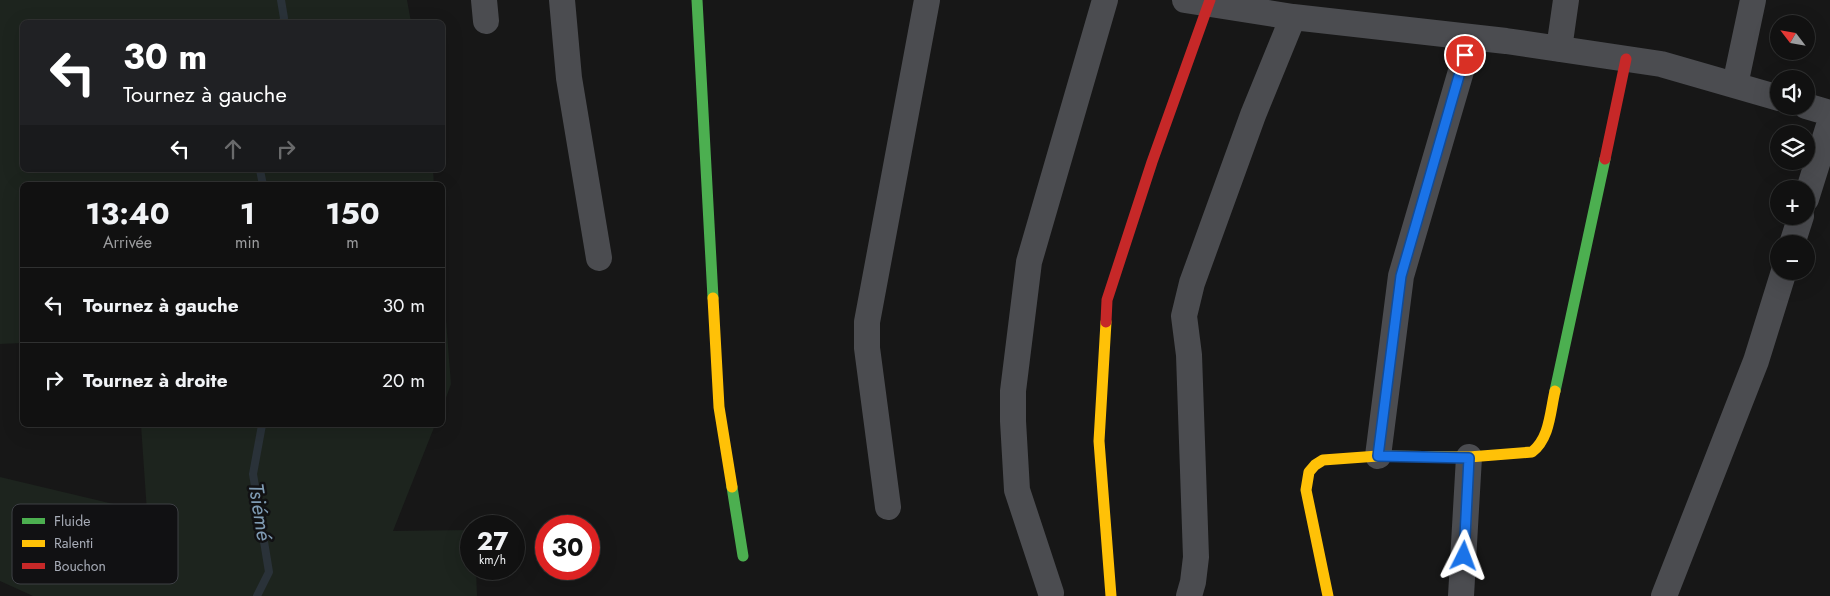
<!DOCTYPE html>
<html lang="fr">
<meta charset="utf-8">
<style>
body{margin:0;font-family:Jost,sans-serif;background:#1a1a1a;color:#f1f3f6;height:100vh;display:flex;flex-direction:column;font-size:19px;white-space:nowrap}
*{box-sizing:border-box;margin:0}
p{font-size:16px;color:#9c9d9f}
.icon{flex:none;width:28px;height:28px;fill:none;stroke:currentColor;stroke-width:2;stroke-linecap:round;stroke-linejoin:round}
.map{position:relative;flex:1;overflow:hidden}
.details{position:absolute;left:20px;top:182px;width:425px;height:245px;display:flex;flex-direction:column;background:#111;border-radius:8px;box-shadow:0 5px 20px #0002,0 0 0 1px #303131}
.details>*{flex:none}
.top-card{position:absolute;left:20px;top:20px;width:425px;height:152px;border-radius:8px;box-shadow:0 5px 20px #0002,0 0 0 1px #303131;background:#202124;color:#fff;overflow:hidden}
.needle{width:32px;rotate:301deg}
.buttons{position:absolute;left:1770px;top:15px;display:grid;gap:10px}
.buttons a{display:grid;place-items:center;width:45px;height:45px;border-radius:50%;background:#111;box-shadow:0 5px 20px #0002,0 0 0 1px #303131;font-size:25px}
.speed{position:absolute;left:460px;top:515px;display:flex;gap:10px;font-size:25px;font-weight:700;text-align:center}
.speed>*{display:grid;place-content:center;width:65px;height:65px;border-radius:50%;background:#111;box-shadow:0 5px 20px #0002,0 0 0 1px #303131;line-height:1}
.speed small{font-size:12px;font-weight:400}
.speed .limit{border:8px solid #d22;background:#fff;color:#111}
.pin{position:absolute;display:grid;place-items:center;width:42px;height:42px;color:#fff;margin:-21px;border:2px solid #fff;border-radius:50%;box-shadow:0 1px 5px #0007}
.me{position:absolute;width:55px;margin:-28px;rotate:3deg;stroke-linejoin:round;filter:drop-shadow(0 0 4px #0008)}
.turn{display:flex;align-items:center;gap:18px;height:105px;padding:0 20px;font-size:22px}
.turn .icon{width:65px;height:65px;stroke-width:2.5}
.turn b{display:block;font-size:35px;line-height:42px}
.lanes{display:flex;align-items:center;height:48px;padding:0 20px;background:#0003;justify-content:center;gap:25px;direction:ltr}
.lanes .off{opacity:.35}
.eta{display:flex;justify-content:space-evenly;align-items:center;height:85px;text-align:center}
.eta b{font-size:30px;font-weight:700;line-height:35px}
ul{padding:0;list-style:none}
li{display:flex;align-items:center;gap:15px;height:75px;padding:0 20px;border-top:1px solid #303131}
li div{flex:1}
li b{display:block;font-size:19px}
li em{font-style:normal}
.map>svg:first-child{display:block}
.green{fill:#1d241e}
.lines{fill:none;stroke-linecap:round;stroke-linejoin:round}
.stream{stroke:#2a3239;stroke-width:8}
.street{stroke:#4b4c50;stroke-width:26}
.fast{stroke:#4caf50;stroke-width:11}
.slow{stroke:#ffc107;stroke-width:11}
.jam{stroke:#c62828;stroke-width:11}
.route-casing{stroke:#114b97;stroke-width:12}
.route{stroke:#1a73e8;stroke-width:9}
.labels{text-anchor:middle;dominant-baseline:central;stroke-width:5;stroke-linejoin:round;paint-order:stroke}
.water-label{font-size:21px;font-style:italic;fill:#7f9bb3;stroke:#111113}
.key{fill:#111113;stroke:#3e4045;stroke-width:1}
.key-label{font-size:14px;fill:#a8adb8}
</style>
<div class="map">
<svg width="1830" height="596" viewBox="0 0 1830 596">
<rect width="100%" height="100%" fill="#171717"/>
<path class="green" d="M0,0H407L411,22H22V170H433L434,185H22V343L0,344Z
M443,282L451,384L443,406H442Z
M141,425H435L393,531L471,530V569H476L477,596H33L0,581V477L147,512Z"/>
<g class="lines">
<path class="stream" d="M281,0L284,18L283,22
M260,170L263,185
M257,596L269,572L253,474L262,425"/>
<path class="street" d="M484,0L486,21
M562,0L569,78L599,258
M1185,0L1293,17L1506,41L1661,64L1779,98
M1559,49L1566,0
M1735,85L1753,0
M1806,106L1830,113
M1806,199L1830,122
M1792,244L1801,216
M1378,456L1401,276L1471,37
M888,507L867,348V322L927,0
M1051,593L1017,490L1013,421V391L1029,262L1105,0
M1189,596L1193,582L1196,557L1189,355L1184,316L1192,283L1253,115L1293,17
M1461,596L1469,457
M1664,596L1756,361L1784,271"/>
<path class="fast" d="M697,0L713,298
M1555,391L1605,159
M732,487L743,556"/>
<path class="slow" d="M713,298L719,407L732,487
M1106,322L1099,441L1111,596
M1328,596L1306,490L1309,472L1315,465L1323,460L1378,456L1469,457L1532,452C1550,438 1550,412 1555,391"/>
<path class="jam" d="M1605,159L1626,59
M1106,322L1107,300L1152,162L1210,0"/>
</g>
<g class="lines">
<defs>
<path id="route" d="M1464,556L1469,458L1378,456L1401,276L1465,55"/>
</defs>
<use href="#route" class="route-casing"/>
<use href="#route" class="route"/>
</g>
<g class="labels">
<g class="water-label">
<text transform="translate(260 512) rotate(81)">Tsiémé</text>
</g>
</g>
<rect x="12" y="504" width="166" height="80" rx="8" class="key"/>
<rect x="22" y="518" width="23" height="6" fill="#4caf50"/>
<rect x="22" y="540" width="23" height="7" fill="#ffc107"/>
<rect x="22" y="563" width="23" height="6" fill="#c62828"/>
<g class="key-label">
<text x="54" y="526">Fluide</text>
<text x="54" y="548">Ralenti</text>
<text x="54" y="571">Bouchon</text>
</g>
</svg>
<div class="buttons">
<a><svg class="needle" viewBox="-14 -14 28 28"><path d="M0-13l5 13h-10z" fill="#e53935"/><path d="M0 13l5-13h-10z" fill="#9c9d9f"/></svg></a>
<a><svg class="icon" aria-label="sound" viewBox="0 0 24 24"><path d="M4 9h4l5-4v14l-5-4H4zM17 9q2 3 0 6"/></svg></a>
<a><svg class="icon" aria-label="layers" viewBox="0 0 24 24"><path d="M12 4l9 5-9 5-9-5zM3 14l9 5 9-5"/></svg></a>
<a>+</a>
<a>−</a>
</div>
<div class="speed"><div>27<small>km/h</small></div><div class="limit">30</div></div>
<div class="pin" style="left:1465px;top:55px;background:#d93025"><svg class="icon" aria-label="arrive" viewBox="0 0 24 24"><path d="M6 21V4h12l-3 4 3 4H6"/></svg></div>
<svg class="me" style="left:1464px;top:556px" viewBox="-20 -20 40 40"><path d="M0-17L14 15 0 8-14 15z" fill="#1a73e8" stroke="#fff" stroke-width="4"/></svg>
<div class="top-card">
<div class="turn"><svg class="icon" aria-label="left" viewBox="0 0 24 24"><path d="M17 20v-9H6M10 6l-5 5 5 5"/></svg><div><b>30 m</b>Tournez à gauche</div></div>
<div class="lanes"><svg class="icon" aria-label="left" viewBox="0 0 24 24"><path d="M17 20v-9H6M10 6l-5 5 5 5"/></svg><svg class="icon off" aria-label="ahead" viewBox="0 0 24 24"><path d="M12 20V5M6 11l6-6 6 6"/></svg><svg class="icon off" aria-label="right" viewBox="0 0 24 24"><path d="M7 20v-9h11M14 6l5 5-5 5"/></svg></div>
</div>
<section class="details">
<div class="eta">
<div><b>13:40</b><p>Arrivée</p></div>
<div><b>1</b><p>min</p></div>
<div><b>150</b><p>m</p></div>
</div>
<ul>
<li><svg class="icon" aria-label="left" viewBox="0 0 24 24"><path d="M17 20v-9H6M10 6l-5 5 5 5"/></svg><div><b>Tournez à gauche</b></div><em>30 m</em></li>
<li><svg class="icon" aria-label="right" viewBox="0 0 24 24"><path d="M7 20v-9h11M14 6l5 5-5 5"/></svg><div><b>Tournez à droite</b></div><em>20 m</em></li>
</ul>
</section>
</div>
